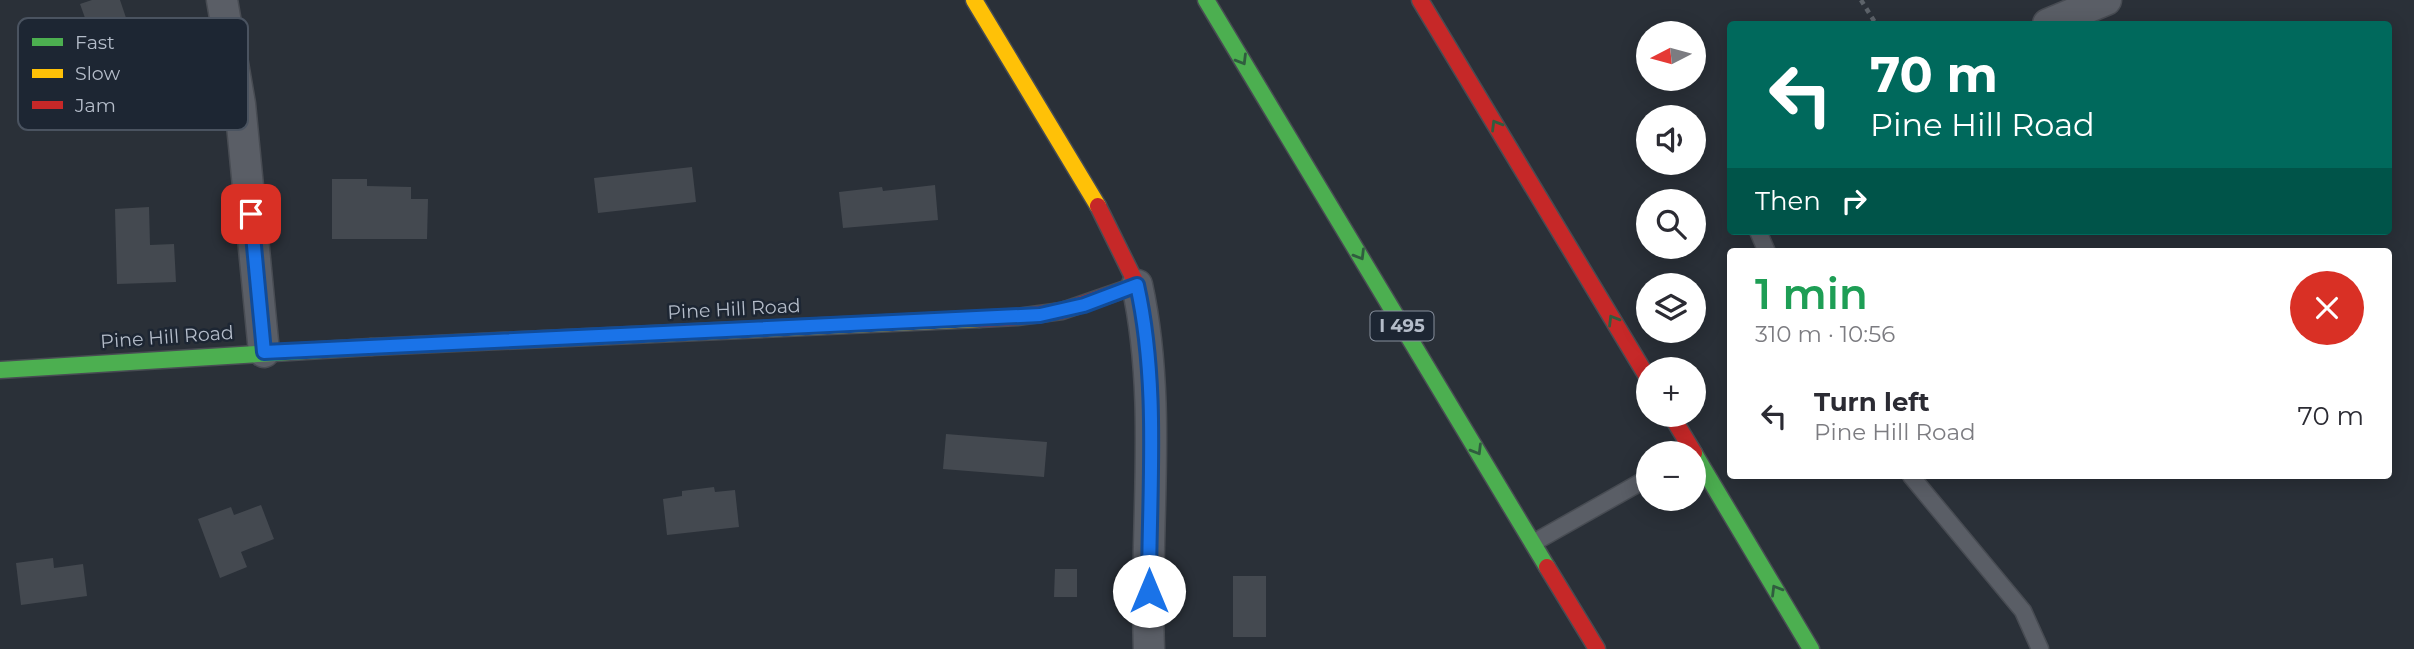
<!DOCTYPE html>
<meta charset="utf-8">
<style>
body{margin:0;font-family:Montserrat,sans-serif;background:#f7f7f7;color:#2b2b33;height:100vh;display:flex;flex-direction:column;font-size:26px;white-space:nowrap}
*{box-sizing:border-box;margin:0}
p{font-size:23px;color:#7c7c81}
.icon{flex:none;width:38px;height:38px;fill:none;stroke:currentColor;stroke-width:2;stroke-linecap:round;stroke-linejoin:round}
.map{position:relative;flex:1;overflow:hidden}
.side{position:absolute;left:1727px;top:248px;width:665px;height:231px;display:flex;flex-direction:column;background:#fff;border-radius:7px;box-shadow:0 4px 18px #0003}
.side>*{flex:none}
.top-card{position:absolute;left:1727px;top:21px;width:665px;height:214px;border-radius:7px;box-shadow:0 4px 18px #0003;background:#00695c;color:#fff;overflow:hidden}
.needle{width:46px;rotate:264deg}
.fabs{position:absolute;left:1636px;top:21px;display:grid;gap:14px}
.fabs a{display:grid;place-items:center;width:70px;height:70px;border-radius:50%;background:#fff;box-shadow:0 4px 18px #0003;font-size:35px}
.pin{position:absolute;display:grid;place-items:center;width:60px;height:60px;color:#fff;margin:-30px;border-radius:14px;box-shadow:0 4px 10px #0006}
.me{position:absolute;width:77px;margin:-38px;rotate:0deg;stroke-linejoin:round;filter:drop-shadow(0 0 5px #0008)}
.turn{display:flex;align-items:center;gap:24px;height:147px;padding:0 28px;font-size:32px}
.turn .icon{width:91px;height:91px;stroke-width:2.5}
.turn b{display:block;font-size:49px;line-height:60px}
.then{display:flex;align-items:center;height:66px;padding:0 28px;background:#0003;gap:14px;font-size:26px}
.round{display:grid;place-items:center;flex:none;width:74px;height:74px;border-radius:37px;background:#f7f7f7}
.summary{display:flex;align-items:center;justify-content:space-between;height:119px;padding:0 28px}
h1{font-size:42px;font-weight:600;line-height:52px;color:#1e9e55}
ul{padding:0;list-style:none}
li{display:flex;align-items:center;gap:21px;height:98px;padding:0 28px}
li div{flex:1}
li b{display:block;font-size:26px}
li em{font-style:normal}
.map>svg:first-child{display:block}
.building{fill:#444950}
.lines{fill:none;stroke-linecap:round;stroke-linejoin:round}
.lane-casing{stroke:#484c53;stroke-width:19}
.street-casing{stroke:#484c53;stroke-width:33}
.fast-casing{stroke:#484c53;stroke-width:19}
.slow-casing{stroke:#484c53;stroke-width:19}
.jam-casing{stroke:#484c53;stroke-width:19}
.path{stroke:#5d636a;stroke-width:4.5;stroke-dasharray:5 5;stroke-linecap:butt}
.lane{stroke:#5a5e66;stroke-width:16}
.street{stroke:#5a5e66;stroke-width:30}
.fast{stroke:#4caf50;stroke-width:16}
.slow{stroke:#ffc107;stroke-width:16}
.jam{stroke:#c62828;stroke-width:16}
.oneway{stroke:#305d3f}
.route-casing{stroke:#114b97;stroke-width:18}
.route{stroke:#1a73e8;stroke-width:12}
.labels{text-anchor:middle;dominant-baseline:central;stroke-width:5;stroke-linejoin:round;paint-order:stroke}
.shield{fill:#1d2633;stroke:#878f9c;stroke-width:2}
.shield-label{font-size:18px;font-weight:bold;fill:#b4bcc9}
.street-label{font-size:19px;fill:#b4bcc9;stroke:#1d2633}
.key{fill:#1d2633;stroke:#4a5360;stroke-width:2}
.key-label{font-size:19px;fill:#b4bcc9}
</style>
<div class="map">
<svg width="2414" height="649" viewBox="0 0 2414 649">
<rect width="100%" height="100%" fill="#2a3038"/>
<path class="building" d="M92,0H120L145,74L121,83L119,76L107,79L80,4Z
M692,167L696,202L598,213L594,178Z
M332,179H367V186L411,187V199H428L427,239H332Z
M935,185L938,220L843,228L839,192L882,187L883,191Z
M149,207L150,245L174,244L176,282L117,284L115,209Z
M946,434L1047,442L1044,477L943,469Z
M714,487L715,492L735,490L739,527L667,535L663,499L682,496V491Z
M261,505L274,539L241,552L247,567L220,578L198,519L231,507L234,515Z
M53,558L54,568L83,564L87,596L21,605L16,563Z
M1055,569H1077V597H1054Z
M1233,576H1266V637H1233Z"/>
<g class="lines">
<defs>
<path id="lane" d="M1758,231L1767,252
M1911,476L2023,611L2040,649
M1533,543L1648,478"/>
<path id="street" d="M222,0L240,104L264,352
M2048,24L2106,0
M1137,285C1163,404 1144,528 1149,649"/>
<path id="fast" d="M1206,0L1547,567
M0,370L371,347
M1694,453L1811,649"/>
<path id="slow" d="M974,0L1098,206
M371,347L979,319"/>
<path id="jam" d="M1420,0L1648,378
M979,319L1017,317L1062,311L1137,285L1098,206
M1671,415L1694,453
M1547,567L1597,649"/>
</defs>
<use href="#lane" class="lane-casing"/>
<use href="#street" class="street-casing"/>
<use href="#fast" class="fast-casing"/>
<use href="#slow" class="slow-casing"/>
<use href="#jam" class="jam-casing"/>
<path class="path" d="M1861,0L1876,24"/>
<use href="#lane" class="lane"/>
<use href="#street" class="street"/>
<use href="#fast" class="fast"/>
<use href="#slow" class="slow"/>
<use href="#jam" class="jam"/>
</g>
<defs><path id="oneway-chevron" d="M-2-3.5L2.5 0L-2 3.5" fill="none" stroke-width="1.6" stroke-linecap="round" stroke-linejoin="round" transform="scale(1.75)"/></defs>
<g class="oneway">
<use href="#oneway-chevron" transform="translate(1242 60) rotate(59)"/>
<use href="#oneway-chevron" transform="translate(1496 125) rotate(-121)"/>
<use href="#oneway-chevron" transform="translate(1360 255) rotate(59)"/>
<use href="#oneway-chevron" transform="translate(1613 320) rotate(-121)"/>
<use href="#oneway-chevron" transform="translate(1477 450) rotate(59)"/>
<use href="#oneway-chevron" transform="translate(1776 590) rotate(-121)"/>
</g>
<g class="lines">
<defs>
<path id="route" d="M251,214L264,352L1040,315L1084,305L1137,285C1159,384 1149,489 1149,591"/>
</defs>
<use href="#route" class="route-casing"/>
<use href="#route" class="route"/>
</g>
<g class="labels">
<rect class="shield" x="1370.5" y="311.5" width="63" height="29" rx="5"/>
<g class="shield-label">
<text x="1402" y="326">I 495</text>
</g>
<g class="street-label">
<text transform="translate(734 309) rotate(-3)">Pine Hill Road</text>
<text transform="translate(167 337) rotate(-4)">Pine Hill Road</text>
</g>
</g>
<rect x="18" y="18" width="230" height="112" rx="10" class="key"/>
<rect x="32" y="38" width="31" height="8" fill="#4caf50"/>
<rect x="32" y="69" width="31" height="9" fill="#ffc107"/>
<rect x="32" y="101" width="31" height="8" fill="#c62828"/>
<g class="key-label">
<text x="75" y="49">Fast</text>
<text x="75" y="80">Slow</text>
<text x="75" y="112">Jam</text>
</g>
</svg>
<div class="fabs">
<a><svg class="needle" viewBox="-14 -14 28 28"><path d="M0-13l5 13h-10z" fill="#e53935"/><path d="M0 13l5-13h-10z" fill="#7c7c81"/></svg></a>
<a><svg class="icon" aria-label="sound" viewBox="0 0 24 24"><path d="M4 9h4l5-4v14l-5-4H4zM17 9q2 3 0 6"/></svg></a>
<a><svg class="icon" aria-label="search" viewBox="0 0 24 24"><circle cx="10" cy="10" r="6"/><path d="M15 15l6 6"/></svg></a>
<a><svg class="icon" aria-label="layers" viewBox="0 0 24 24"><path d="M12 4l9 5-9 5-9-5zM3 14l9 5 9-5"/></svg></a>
<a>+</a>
<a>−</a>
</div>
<div class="pin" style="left:251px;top:214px;background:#d93025"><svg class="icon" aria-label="arrive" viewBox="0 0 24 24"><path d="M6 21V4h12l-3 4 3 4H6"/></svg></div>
<svg class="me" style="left:1149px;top:591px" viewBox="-20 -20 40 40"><circle r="19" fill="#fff"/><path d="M0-13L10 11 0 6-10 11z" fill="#1a73e8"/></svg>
<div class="top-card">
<div class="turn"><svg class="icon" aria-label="left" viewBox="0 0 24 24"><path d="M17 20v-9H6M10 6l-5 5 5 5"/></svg><div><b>70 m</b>Pine Hill Road</div></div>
<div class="then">Then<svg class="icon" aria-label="right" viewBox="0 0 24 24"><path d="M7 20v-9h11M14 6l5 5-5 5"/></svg></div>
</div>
<section class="side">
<div class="summary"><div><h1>1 min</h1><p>310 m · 10:56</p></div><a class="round" style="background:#d93025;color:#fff"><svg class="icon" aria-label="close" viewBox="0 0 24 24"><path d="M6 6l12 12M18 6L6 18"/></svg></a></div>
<ul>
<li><svg class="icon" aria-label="left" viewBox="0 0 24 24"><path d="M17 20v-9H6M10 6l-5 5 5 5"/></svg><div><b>Turn left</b><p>Pine Hill Road</p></div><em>70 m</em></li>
</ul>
</section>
</div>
